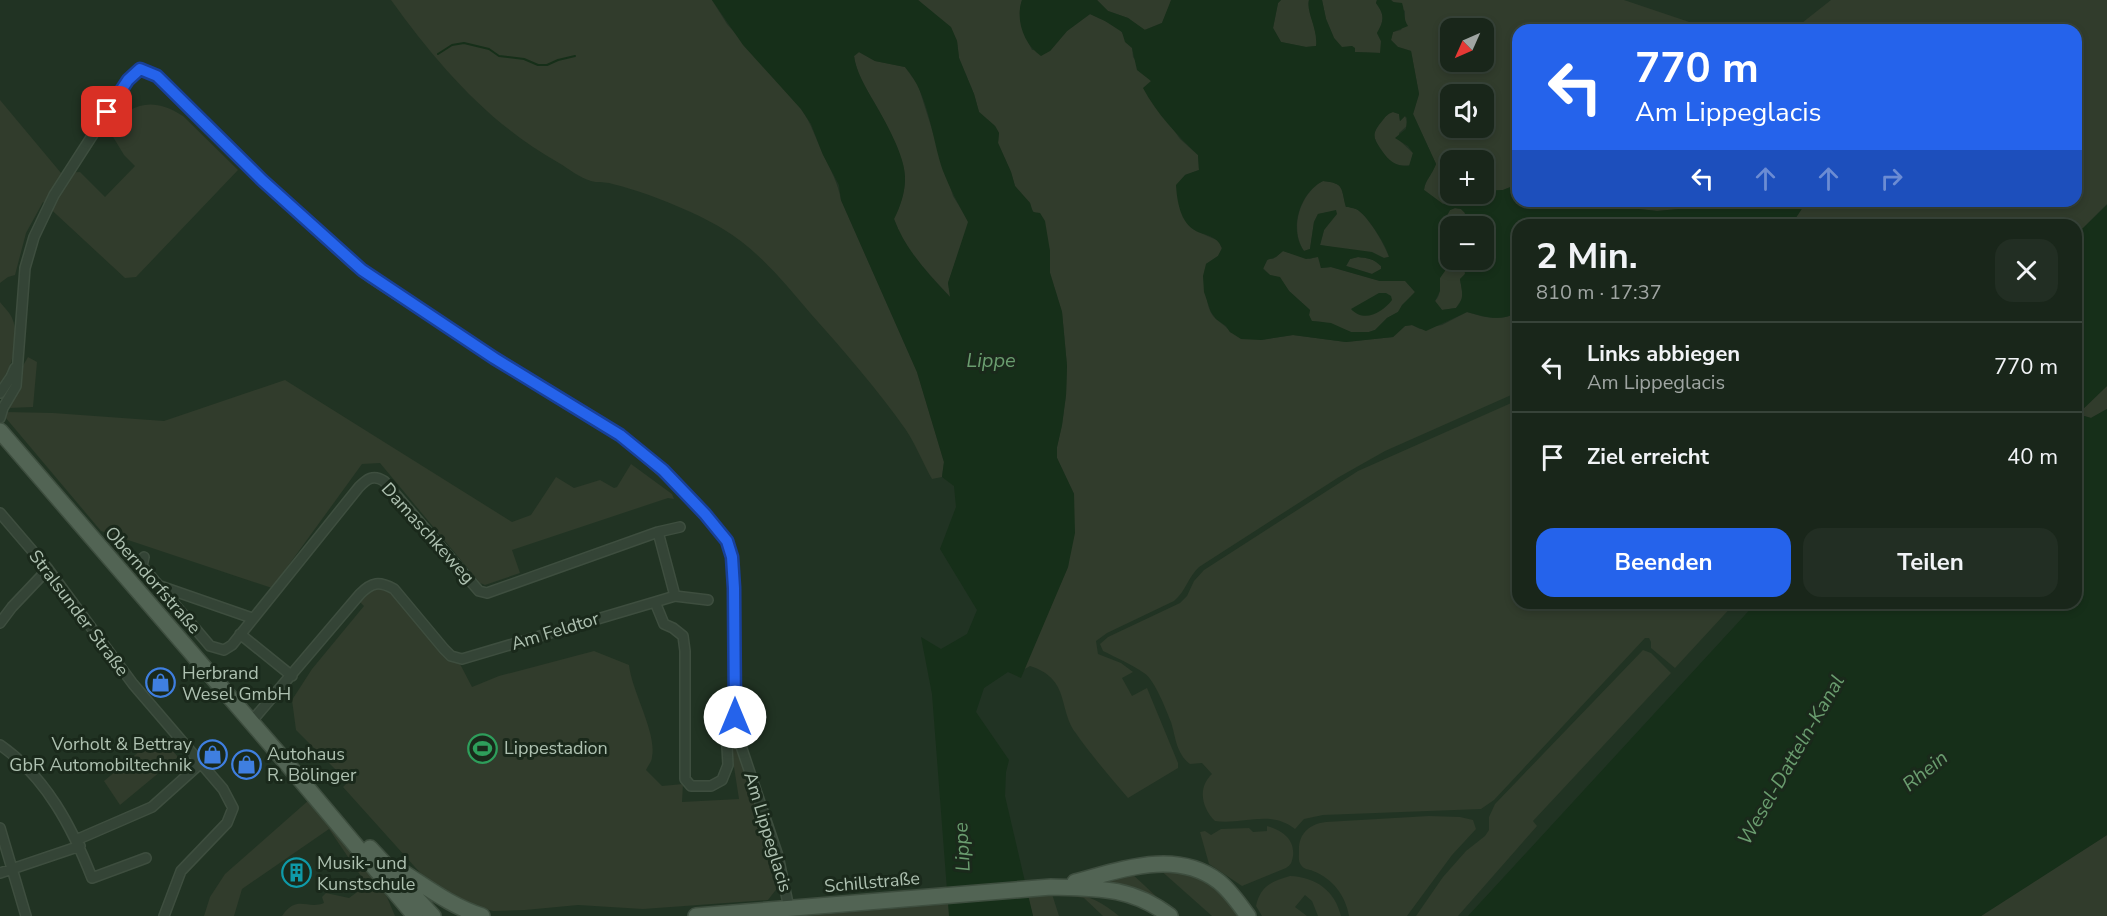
<!DOCTYPE html>
<html lang="de">
<meta charset="utf-8">
<style>
body{margin:0;font-family:"Nunito Sans",sans-serif;background:#222e23;color:#f1f3f6;height:100vh;display:flex;flex-direction:column;font-size:22px;white-space:nowrap}
*{box-sizing:border-box;margin:0}
p{font-size:20px;color:#9fa5a2}
.icon{flex:none;width:33px;height:33px;fill:none;stroke:currentColor;stroke-width:2;stroke-linecap:round;stroke-linejoin:round}
.map{position:relative;flex:1;overflow:hidden}
.drawer{position:absolute;left:1512px;top:219px;width:570px;height:390px;display:flex;flex-direction:column;background:#19261a;border-radius:18px;box-shadow:0 3px 9px #0003,0 0 0 2px #374339}
.drawer>*{flex:none}
.guide{position:absolute;left:1512px;top:24px;width:570px;height:183px;border-radius:18px;box-shadow:0 3px 9px #0003,0 0 0 2px #374339;background:#2563eb;color:#fff;overflow:hidden}
.needle{width:39px;rotate:225deg}
.buttons{position:absolute;left:1440px;top:18px;display:grid;gap:12px}
.buttons a{display:grid;place-items:center;width:54px;height:54px;border-radius:12px;background:#19261a;box-shadow:0 3px 9px #0003,0 0 0 2px #374339;font-size:30px}
.pin{position:absolute;display:grid;place-items:center;width:51px;height:51px;color:#fff;margin:-26px;border-radius:12px;box-shadow:0 3px 9px #0006}
.me{position:absolute;width:66px;margin:-33px;rotate:0deg;stroke-linejoin:round;filter:drop-shadow(0 0 4px #0008)}
.turn{display:flex;align-items:center;gap:21px;height:126px;padding:0 24px;font-size:27px}
.turn .icon{width:78px;height:78px;stroke-width:2.5}
.turn b{display:block;font-size:42px;line-height:51px}
.lanes{display:flex;align-items:center;height:57px;padding:0 24px;background:#0003;justify-content:center;gap:30px;direction:ltr}
.lanes .off{opacity:.35}
.round{display:grid;place-items:center;flex:none;width:63px;height:63px;border-radius:18px;background:#222e23}
.head{display:flex;align-items:center;justify-content:space-between;height:102px;padding:0 24px}
h1{font-size:36px;font-weight:700;line-height:45px}
.primary-button{display:flex;gap:12px;margin-top:auto;padding:12px 24px}
.primary-button a{flex:1;height:69px;border-radius:18px;background:#2563eb;color:#fff;font-size:24px;font-weight:700;line-height:69px;text-align:center}
.primary-button a+a{background:#222e23;color:#f1f3f6}
ul{padding:0;list-style:none}
li{display:flex;align-items:center;gap:18px;height:90px;padding:0 24px;border-top:2px solid #374339}
li div{flex:1}
li b{display:block;font-size:22px}
li em{font-style:normal}
.map>svg:first-child{display:block}
.green{fill:#313c2c;fill-rule:evenodd}
.water{fill:#162f19;fill-rule:evenodd}
.lines{fill:none;stroke-linecap:round;stroke-linejoin:round}
.stream{stroke:#162f19;stroke-width:2}
.minor-casing{stroke:#3e4e3f;stroke-width:12}
.primary-casing{stroke:#3e4e3f;stroke-width:18}
.minor{stroke:#344436;stroke-width:9}
.primary{stroke:#526454;stroke-width:15}
.route-casing{stroke:#184099;stroke-width:15}
.route{stroke:#2563eb;stroke-width:10}
.labels{text-anchor:middle;dominant-baseline:central;stroke-width:6;stroke-linejoin:round;paint-order:stroke}
.street-label{font-size:18px;fill:#aec1b1;stroke:#1a291b}
.poi-label{font-size:18px;fill:#aec1b1;stroke:#1a291b;text-anchor:start}
.water-label{font-size:20px;font-style:italic;fill:#6a9d6f;stroke:#1a291b}
</style>
<div class="map">
<svg width="2107" height="916" viewBox="0 0 2107 916">
<rect width="100%" height="100%" fill="#213323"/>
<path class="green" d="M391,0H712L727,24L801,109C812,124 816,140 824,156C831,171 838,183 841,200L917,372L944,462L942,477L932,479C923,463 916,445 906,430C878,390 844,351 811,314C785,283 758,250 723,229C694,211 643,191 609,183C603,182 597,183 591,181C580,178 569,169 559,163C489,124 438,65 391,0Z
M918,0H1022C1016,18 1024,33 1032,50L1050,51L1067,31L1090,14C1100,19 1113,23 1121,31C1125,37 1126,42 1132,47L1133,57L1151,81L1168,122L1180,139L1198,155L1199,170L1185,175L1196,231L1219,241L1222,249L1218,256L1206,264C1207,281 1203,301 1213,316C1218,322 1226,325 1230,332L1261,340L1293,335L1346,342L1393,337L1405,326L1412,325L1420,329L1442,325L1467,312C1485,318 1501,322 1518,312V392L1385,451L1339,477L1199,567C1188,577 1186,591 1174,601L1107,633L1096,641L1098,654L1121,663L1133,672L1122,678L1132,696L1147,688L1178,763V768L1128,798C1110,777 1091,755 1075,732C1058,707 1070,679 1030,666L1023,670L1068,567L1074,500V494L1057,458V447L1062,425L1066,395L1067,366L1062,312L1050,273V251L1036,214L1031,209L1030,203L1015,186L1011,172L998,143L999,133L995,126L979,112L974,94L959,58L957,41L951,28Z
M1097,0H1171V2L1162,23L1144,30L1128,18L1108,11Z
M1281,0H1309C1306,12 1318,29 1317,46L1306,47L1281,42L1273,28L1278,3Z
M1322,0H1377L1376,3C1385,15 1384,21 1377,33L1381,41V53L1355,52L1352,46L1342,48L1334,38L1326,19Z
M1391,0H1624L1713,30H1518V184L1503,190L1487,191L1476,200L1462,198L1443,204L1424,190C1425,180 1432,175 1436,164L1413,114L1419,94L1411,51L1398,47L1391,40L1393,32L1401,30L1405,21V11ZM1450,28H1484V62H1450ZM1450,94H1484V128H1450ZM1450,160H1484V194H1450Z
M1831,0H2107V204L2076,235V225H1791L1803,207L1810,201H2076V30H1793Z
M859,52L875,61L905,67L918,85L953,196L969,222L948,283L951,298C929,274 905,250 894,219C900,207 905,192 905,179C905,157 885,121 874,102C866,88 856,72 854,56Z
M0,100L61,173L80,172L105,197L135,166L124,155L107,127C133,104 151,96 183,116L238,170L136,277L125,278L43,202L26,233L15,275L8,277L0,283Z
M1393,112L1399,114L1400,121L1405,116L1408,125L1399,133V140L1413,153L1410,165C1396,167 1389,162 1382,151C1373,138 1371,134 1382,121C1386,116 1387,114 1393,112Z
M1323,181C1345,183 1341,189 1346,207C1349,207 1352,207 1356,209C1367,214 1385,245 1389,257L1384,258L1320,245L1324,230L1336,211L1318,214L1314,222L1310,249L1304,251C1289,229 1300,193 1323,181Z
M1606,201H1694L1679,209L1657,211L1629,208L1617,209L1609,205Z
M1455,208L1461,209L1465,213L1463,226H1450V241L1442,237V224L1450,210Z
M1450,250V260H1464L1465,274L1460,279L1463,297L1456,308L1442,310L1435,301C1443,293 1437,286 1440,277C1444,267 1445,266 1446,253Z
M1283,251L1310,259L1319,256L1321,268L1331,267L1380,281H1406L1415,292L1398,312L1387,318L1375,330L1369,332H1351L1323,322L1311,321L1309,315L1310,310L1289,291L1280,278L1270,275L1263,268L1268,259H1273Z
M1358,257C1368,258 1374,259 1381,266V269L1372,274L1346,266L1350,259Z
M0,302C4,307 10,313 12,318C21,338 13,366 0,383Z
M28,357L37,362L33,407L8,408L21,369Z
M285,380L512,522L531,515L556,477L574,488L600,480L614,488L617,487L631,464L672,494L674,499L668,498L512,550L520,573L485,585L480,583L380,463L362,464L272,588L101,531L5,417L6,412L53,413L164,421Z
M2107,386V409L2091,418L2084,416L2083,409Z
M1518,400V603H1735L1675,668L1651,648V642L1649,638H1645L1494,800L1481,809L1323,815L1304,819L1295,829C1270,809 1243,825 1215,821C1202,808 1197,788 1212,774L1202,763L1190,764C1176,753 1176,738 1171,722C1166,710 1155,680 1144,673C1131,664 1117,658 1103,651L1100,644L1108,637L1180,603L1187,596L1194,581L1204,570L1358,471Z
M376,588L391,592L448,660L460,664L472,687L499,676L594,651L629,665C632,692 657,733 652,757C652,761 648,766 646,770L662,786L683,784L682,802L739,799L728,729L734,726L737,743L776,868L778,887L768,900L643,909L578,905L525,910L493,911L485,909L465,902L423,876L343,787L348,782L296,730L292,700L312,669L364,606L359,601L367,592Z
M1643,650L1651,653L1671,673L1533,821L1537,826L1458,916H1416L1443,877L1466,851L1485,836L1489,830V817L1495,804Z
M159,735L178,757L120,805L104,781Z
M309,800L379,884L387,897L395,916H282C297,894 307,910 324,903L322,897L326,893L349,898L367,885L329,829L242,889L234,916H204L210,897L225,874Z
M1429,816L1460,817L1473,820L1476,829L1452,855L1407,916H1349C1345,895 1333,879 1313,871C1309,869 1304,870 1301,865C1298,861 1299,856 1299,852C1298,834 1309,824 1326,822Z
M1267,826C1282,830 1295,839 1293,856C1292,862 1291,865 1286,868L1242,886L1209,864L1200,832L1205,831L1211,835L1221,829L1249,828L1253,832L1267,831Z
M2107,835V916H1981Z
M1158,868L1205,878L1245,916H1212Z
M1129,871L1175,914L1085,884Z
M1290,876C1316,877 1335,891 1341,916H1318L1312,901L1305,895L1295,907L1307,916H1262L1256,906C1260,886 1272,881 1290,876Z
M1070,893C1089,895 1105,904 1119,916H1103L1084,898L1071,896Z
M1052,894L1059,916H1033L1028,897Z
M949,904V916H805Z"/>
<path class="water" d="M712,0H918L951,27L957,41L959,58L974,94L979,112L995,126L999,133L998,143L1011,172L1015,186L1030,203L1033,212L1040,213L1045,221L1050,251V273L1062,312L1067,366L1066,395L1062,425L1057,447V458L1074,494L1075,533L1068,567L1021,678L1008,672L984,688L976,712L1009,760L1006,772L1005,796L1033,916H949L932,694L921,637L941,649L967,634L977,610L940,549L956,507L954,486L942,477L944,462L917,372L841,200L839,185L823,155L811,124L801,109L743,45ZM859,52L875,61L905,67C930,96 931,136 943,171C950,189 959,205 968,222L948,283L950,297C928,274 905,249 894,219C900,207 905,193 905,179C906,157 885,121 874,102C866,88 856,72 854,56Z
M1022,0H1097L1108,11L1128,18L1145,30L1162,23L1171,0H1281L1278,3L1273,28L1281,42L1306,47L1316,46C1318,28 1306,12 1309,0H1322L1326,19L1334,38L1342,47L1352,46L1355,48V52L1380,53L1381,41L1377,33C1384,21 1385,15 1376,3L1377,0H1391L1393,2L1402,3C1405,11 1403,19 1408,26L1393,32L1391,40L1398,47L1411,51L1419,94L1413,114L1436,164C1432,175 1425,180 1424,190L1443,204L1463,198L1476,200L1487,191L1503,190L1518,184V201H1606L1609,205L1617,209L1629,208L1657,211L1679,209L1694,201H1810L1803,207L1791,225H1518V312C1501,322 1485,317 1467,312L1426,331L1412,325L1405,326L1393,337L1346,342L1293,335L1261,340L1241,339L1230,332L1226,326L1216,319L1211,312L1204,292L1203,276L1206,264L1218,256L1222,248C1217,236 1208,236 1196,231C1180,223 1177,200 1176,185L1185,175L1199,170L1198,155C1178,136 1156,113 1143,88L1151,81L1137,70L1132,48L1125,42L1122,32L1105,21L1090,14L1067,31L1050,51L1041,56C1024,44 1015,20 1022,0ZM1393,112L1399,114L1400,121L1405,116L1407,118L1406,129L1395,138L1408,146L1413,153L1409,166C1396,167 1389,161 1382,151C1373,138 1371,134 1382,121C1386,116 1387,114 1393,112ZM1323,181C1345,183 1341,189 1346,207C1348,207 1353,208 1356,209C1366,213 1387,246 1389,257L1384,258L1372,252L1320,245L1324,230L1337,214L1336,210L1318,214L1314,222L1310,249L1304,251C1288,229 1300,192 1323,181ZM1455,208L1461,209L1465,213L1463,226H1484V260H1464L1465,274L1460,279C1462,291 1465,299 1456,308L1442,310L1435,301L1440,291V278L1445,271L1446,253L1450,250V241L1442,237V224L1450,210ZM1283,251L1306,259L1318,257L1321,268L1331,267L1380,281H1405L1415,292L1402,305L1398,312L1387,318L1375,330L1369,332H1351L1331,323L1312,321L1309,315L1310,310L1289,291L1280,277L1270,275L1263,269L1267,260L1276,257ZM1358,257C1368,258 1374,259 1381,266V269L1372,274L1346,266L1350,259Z
M2107,205V386L2083,409L2084,416L2091,418L2107,409V835L1981,916H1468L1756,603H2076V235Z
M1379,293H1386L1391,296L1392,300C1382,313 1364,323 1351,309Z"/>
<g class="lines">
<path class="stream" d="M438,54L452,45L464,43L489,49L499,56L524,59L538,65H547L558,60L575,56"/>
<defs>
<path id="minor" d="M0,393L11,377L15,368
M0,418L3,408L16,386L25,268L34,237L54,195L128,80L140,69L157,76L262,180L352,263L371,278L494,358L620,435L680,487L727,541L732,557L734,588L735,717L740,743L778,856L789,908
M0,513L48,569L133,684L223,789L233,808L227,823L181,871L164,916
M658,532L675,596
M144,557L142,566L210,646L224,650L232,645L359,487C367,479 373,474 384,481L479,591L487,593L658,532L680,527
M160,586L252,618
M655,602L675,596L708,600
M0,623L12,607L48,569
M240,634L292,676
M251,722L360,594C372,582 379,581 394,589L444,649L451,656L462,659L655,602L664,624L673,628L683,636L685,651V779L691,786H711L722,780L728,765L726,729L735,717
M0,745C46,777 72,827 92,878L146,858
M0,828L26,916
M76,840L152,807L201,763
M0,873L80,846"/>
<path id="primary" d="M0,431L278,753L415,916
M370,848L433,916
M401,871C428,888 451,906 482,916
M1075,882C1121,870 1175,849 1218,881C1230,890 1239,904 1248,916
M696,916L1051,887C1098,888 1132,887 1170,916"/>
</defs>
<use href="#minor" class="minor-casing"/>
<use href="#primary" class="primary-casing"/>
<use href="#minor" class="minor"/>
<use href="#primary" class="primary"/>
</g>
<g class="lines">
<defs>
<path id="route" d="M107,112L128,80L140,69L157,76L262,180L362,270L494,358L620,435L663,470L705,514L727,541L732,557L734,588L735,717"/>
</defs>
<use href="#route" class="route-casing"/>
<use href="#route" class="route"/>
</g>
<defs>
<symbol id="shop-ring" viewBox="-11 -11 22 22"><circle r="9.5" fill="#1a291b" stroke="#3f7fe0" stroke-width="1.5"/><path d="M-5-2.5h2.3a2.7 3.5 0 0 1 5.4 0H5L5.5 6h-11ZM-1.5-2.5h3a1.5 2.3 0 0 0-3 0Z" fill="#3f7fe0"/></symbol>
<symbol id="stadium-ring" viewBox="-11 -11 22 22"><circle r="9.5" fill="#1a291b" stroke="#2e9e5b" stroke-width="1.5"/><path d="M0-5a6.5 5 0 1 0 0 10a6.5 5 0 1 0 0-10ZM-3.5-1.8h7v3.6h-7Z" fill="#2e9e5b"/></symbol>
<symbol id="building-ring" viewBox="-11 -11 22 22"><circle r="9.5" fill="#1a291b" stroke="#0f9aa8" stroke-width="1.5"/><path d="M-4-6H4V6H1V3H-1V6H-4ZM-2.5-4.3h1.7v1.8h-1.7ZM.8-4.3h1.7v1.8H.8ZM-2.5-1h1.7V.8h-1.7ZM.8-1h1.7V.8H.8Z" fill="#0f9aa8"/></symbol>
</defs>
<g fill-rule="evenodd">
<use href="#shop-ring" x="144" y="666" width="33" height="33"/>
<use href="#stadium-ring" x="466" y="732" width="33" height="33"/>
<use href="#shop-ring" x="196" y="738" width="33" height="33"/>
<use href="#shop-ring" x="230" y="748" width="33" height="33"/>
<use href="#building-ring" x="280" y="856" width="33" height="33"/>
</g>
<g class="labels">
<g class="street-label">
<text transform="translate(428 533) rotate(48)">Damaschkeweg</text>
<text transform="translate(153 580) rotate(49)">Oberndorfstraße</text>
<text transform="translate(79 613) rotate(53)">Stralsunder Straße</text>
<text transform="translate(555 631) rotate(-17)">Am Feldtor</text>
<text transform="translate(768 832) rotate(73)">Am Lippeglacis</text>
<text transform="translate(872 882) rotate(-5)">Schillstraße</text>
</g>
<g class="poi-label">
<text x="182" y="673">Herbrand<tspan x="182" dy="21">Wesel GmbH</tspan></text>
<text x="192" y="744" text-anchor="end">Vorholt &amp; Bettray<tspan x="192" dy="21">GbR Automobiltechnik</tspan></text>
<text x="504" y="748">Lippestadion</text>
<text x="267" y="754">Autohaus<tspan x="267" dy="21">R. Bölinger</tspan></text>
<text x="317" y="863">Musik- und<tspan x="317" dy="21">Kunstschule</tspan></text>
</g>
<g class="water-label">
<text x="991" y="360">Lippe</text>
<text transform="translate(1791 760) rotate(-60)">Wesel-Datteln-Kanal</text>
<text transform="translate(1925 771) rotate(-39)">Rhein</text>
<text transform="translate(962 847) rotate(-93)">Lippe</text>
</g>
</g>
</svg>
<div class="buttons">
<a><svg class="needle" viewBox="-14 -14 28 28"><path d="M0-13l5 13h-10z" fill="#e53935"/><path d="M0 13l5-13h-10z" fill="#9fa5a2"/></svg></a>
<a><svg class="icon" aria-label="sound" viewBox="0 0 24 24"><path d="M4 9h4l5-4v14l-5-4H4zM17 9q2 3 0 6"/></svg></a>
<a>+</a>
<a>−</a>
</div>
<div class="pin" style="left:107px;top:112px;background:#d93025"><svg class="icon" aria-label="arrive" viewBox="0 0 24 24"><path d="M6 21V4h12l-3 4 3 4H6"/></svg></div>
<svg class="me" style="left:735px;top:717px" viewBox="-20 -20 40 40"><circle r="19" fill="#fff"/><path d="M0-13L10 11 0 6-10 11z" fill="#2563eb"/></svg>
<div class="guide">
<div class="turn"><svg class="icon" aria-label="left" viewBox="0 0 24 24"><path d="M17 20v-9H6M10 6l-5 5 5 5"/></svg><div><b>770 m</b>Am Lippeglacis</div></div>
<div class="lanes"><svg class="icon" aria-label="left" viewBox="0 0 24 24"><path d="M17 20v-9H6M10 6l-5 5 5 5"/></svg><svg class="icon off" aria-label="ahead" viewBox="0 0 24 24"><path d="M12 20V5M6 11l6-6 6 6"/></svg><svg class="icon off" aria-label="ahead" viewBox="0 0 24 24"><path d="M12 20V5M6 11l6-6 6 6"/></svg><svg class="icon off" aria-label="right" viewBox="0 0 24 24"><path d="M7 20v-9h11M14 6l5 5-5 5"/></svg></div>
</div>
<section class="drawer">
<div class="head"><div><h1>2 Min.</h1><p>810 m · 17:37</p></div><a class="round"><svg class="icon" aria-label="close" viewBox="0 0 24 24"><path d="M6 6l12 12M18 6L6 18"/></svg></a></div>
<ul>
<li><svg class="icon" aria-label="left" viewBox="0 0 24 24"><path d="M17 20v-9H6M10 6l-5 5 5 5"/></svg><div><b>Links abbiegen</b><p>Am Lippeglacis</p></div><em>770 m</em></li>
<li><svg class="icon" aria-label="arrive" viewBox="0 0 24 24"><path d="M6 21V4h12l-3 4 3 4H6"/></svg><div><b>Ziel erreicht</b></div><em>40 m</em></li>
</ul>
<div class="primary-button"><a>Beenden</a><a>Teilen</a></div>
</section>
</div>
